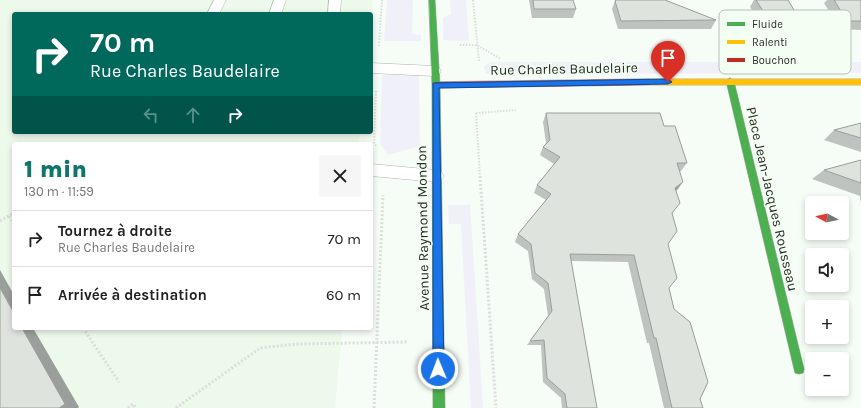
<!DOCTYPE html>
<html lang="fr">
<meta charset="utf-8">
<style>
body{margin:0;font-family:Karla,sans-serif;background:#f6f6f6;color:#222;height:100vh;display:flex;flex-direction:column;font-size:15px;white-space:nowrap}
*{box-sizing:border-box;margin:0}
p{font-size:13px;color:#767676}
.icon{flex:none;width:22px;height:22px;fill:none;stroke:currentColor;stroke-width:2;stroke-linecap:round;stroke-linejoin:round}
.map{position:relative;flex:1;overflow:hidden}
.drawer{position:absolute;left:12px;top:142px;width:361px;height:188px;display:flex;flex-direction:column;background:#fff;border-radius:4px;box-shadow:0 2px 6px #0003}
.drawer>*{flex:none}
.hud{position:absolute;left:12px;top:12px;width:361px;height:122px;border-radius:4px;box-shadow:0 2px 6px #0003;background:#00695c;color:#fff;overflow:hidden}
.needle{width:26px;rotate:278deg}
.controls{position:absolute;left:805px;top:196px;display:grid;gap:8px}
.controls a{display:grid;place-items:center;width:44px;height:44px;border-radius:4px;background:#fff;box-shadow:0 2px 6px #0003;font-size:20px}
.pin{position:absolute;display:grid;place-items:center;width:34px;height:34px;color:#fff;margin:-41px -17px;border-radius:50% 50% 50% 0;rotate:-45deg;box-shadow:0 0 4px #0007}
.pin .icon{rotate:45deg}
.me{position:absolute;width:44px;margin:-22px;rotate:359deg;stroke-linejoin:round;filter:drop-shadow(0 0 3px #0008)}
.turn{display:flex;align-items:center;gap:14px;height:84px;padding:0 12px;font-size:18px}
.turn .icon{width:52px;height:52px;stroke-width:2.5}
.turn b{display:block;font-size:28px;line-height:34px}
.lanes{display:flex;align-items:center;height:38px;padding:0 12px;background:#0003;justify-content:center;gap:20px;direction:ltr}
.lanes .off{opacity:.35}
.round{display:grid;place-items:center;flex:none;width:42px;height:42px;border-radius:4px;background:#f6f6f6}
.headline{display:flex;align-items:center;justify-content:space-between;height:68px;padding:0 12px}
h1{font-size:24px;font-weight:800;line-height:30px;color:#0f766e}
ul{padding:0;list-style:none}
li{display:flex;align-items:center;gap:12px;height:56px;padding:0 12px;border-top:1px solid #e0e0e0}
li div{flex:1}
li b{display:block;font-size:15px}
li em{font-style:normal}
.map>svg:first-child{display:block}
.built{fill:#ecf9eb}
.green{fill:#f0f0f9}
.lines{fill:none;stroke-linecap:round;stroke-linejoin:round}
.lane-casing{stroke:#aeb3ae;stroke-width:1}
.fast-casing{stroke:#aeb3ae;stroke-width:1}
.slow-casing{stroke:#aeb3ae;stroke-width:1}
.jam-casing{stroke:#aeb3ae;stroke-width:1}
.path-far1{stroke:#dcdddc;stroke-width:2;stroke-dasharray:1.5 1.5;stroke-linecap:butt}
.path{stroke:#dcdddc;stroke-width:3;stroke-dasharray:2 2;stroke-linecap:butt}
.lane{fill:#fefffe;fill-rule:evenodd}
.fast{fill:#4caf50;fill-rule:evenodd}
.slow{fill:#ffc107;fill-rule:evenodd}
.jam{fill:#c62828;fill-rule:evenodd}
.wall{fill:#bfc3bf}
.shaded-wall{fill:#9b9f9b}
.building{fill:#dee3de;stroke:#9b9f9b}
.route{fill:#1a73e8;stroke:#114b97}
.labels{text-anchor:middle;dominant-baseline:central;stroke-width:3;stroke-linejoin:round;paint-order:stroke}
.street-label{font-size:14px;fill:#292e29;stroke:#f4fff3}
.key{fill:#f4fff3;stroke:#b7c0b6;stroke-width:1}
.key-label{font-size:11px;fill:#292e29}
</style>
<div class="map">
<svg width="861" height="408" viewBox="0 0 861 408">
<rect width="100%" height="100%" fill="#f6fcf6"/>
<path class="built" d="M0,0H373L371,16V14H14V132H360L358,144H14V328H342L335,408H0Z"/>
<path class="green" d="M387,0H413L412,34L421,35V41H384Z
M450,0H466L469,41L443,40V18L451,14Z
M491,62H861V73L486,74L484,66Z
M382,75H419L420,146L388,155L380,143Z
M448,205H470L483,408H471L461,224H449Z"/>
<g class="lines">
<defs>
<path id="lane" d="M214,0H226L219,14H207Z
M274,0H286L281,14H269Z
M329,0H341L340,14H328Z
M371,63L434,66L439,68L441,71L439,74L434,76L371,73Z
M371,164L436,170L441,172L444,176L441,180L436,182L371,176Z"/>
<path id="fast" d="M429,0H435L440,85L445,408H433L432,85Z
M730,78L734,81L804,369L803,373L799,374L795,373L794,369L726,81Z"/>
<path id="slow" d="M649,79H861V85H649L645,82Z"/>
<path id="jam" d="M649,79L653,82L649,85L436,88L432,85L436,82Z"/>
</defs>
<use href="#lane" class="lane-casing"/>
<use href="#fast" class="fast-casing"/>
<use href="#slow" class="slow-casing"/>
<use href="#jam" class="jam-casing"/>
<path class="path-far1" d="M473,0L479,61
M460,45H477L501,59
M379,46L382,0
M376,91L374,143L377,147
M476,113L516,110
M476,113L480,177"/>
<path class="path" d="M480,176L496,408
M9,216L14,223
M0,221L14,213
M83,328L119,382
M128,408L133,404L136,408
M176,408L260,348L297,344L408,342
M374,408L383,195"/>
<use href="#lane" class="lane"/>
<use href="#fast" class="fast"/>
<use href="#slow" class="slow"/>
<use href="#jam" class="jam"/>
</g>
<path class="wall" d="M529,0H573L576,9L573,18H532Z
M754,0H788L803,25L796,34H766L750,7Z
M827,0H861V30L840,29L824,3Z
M615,1L716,20L711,29H618L612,9Z
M546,113L664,126L687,163L681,171H680L677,190L676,191L672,213L668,244L669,288L674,309L703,408H664L649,343H647L628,262L571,261L597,408H562L561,398L543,382L541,345H527L548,316L544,289L532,279L528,251L515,242L518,234L546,200L534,193L537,185L554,164L540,155L543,147L546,143L543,122Z
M861,123V152L824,140L834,130Z
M861,160V204L860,196L812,179L824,170Z"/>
<path class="shaded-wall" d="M683,182L677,190L669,196L675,188Z
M0,270L14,295V313L0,288Z
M22,328H33L79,407L78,408H59Z"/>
<path class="building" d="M533,0H573L576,9H534Z
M616,0H665L716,20L621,21L615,1Z
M756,0H788L803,25H772Z
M834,0H861V21H847Z
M546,113H660L664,126H675L687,163H677L683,182L675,188L680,203L672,213L677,231L668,244L677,278L669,288L674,309L690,322L708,382L700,399L703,408H672L656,338H654L634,255L570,254L597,408H567L565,394L547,378L544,340L530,341L552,311L548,283L535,273L531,244L518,234L551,194L537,185L560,157L543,147L550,140Z
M861,123V138L834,130Z
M861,160V183L824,170Z
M0,288L14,313V328H22L65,404L59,408H0Z"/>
<path class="route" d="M668,79L672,82L668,84L439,88L444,369L442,373L438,375L434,373L433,369V83Z"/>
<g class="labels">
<g class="street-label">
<text transform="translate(564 69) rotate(-1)">Rue Charles Baudelaire</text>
<text transform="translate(772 199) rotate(77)">Place Jean-Jacques Rousseau</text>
<text transform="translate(423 228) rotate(-91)">Avenue Raymond Mondon</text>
</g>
</g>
<rect x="719" y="10" width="132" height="64" rx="6" class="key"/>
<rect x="727" y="22" width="18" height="4" fill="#4caf50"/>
<rect x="727" y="40" width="18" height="4" fill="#ffc107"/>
<rect x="727" y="58" width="18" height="4" fill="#c62828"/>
<g class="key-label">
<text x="752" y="28">Fluide</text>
<text x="752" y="46">Ralenti</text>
<text x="752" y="64">Bouchon</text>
</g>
</svg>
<div class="controls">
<a><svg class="needle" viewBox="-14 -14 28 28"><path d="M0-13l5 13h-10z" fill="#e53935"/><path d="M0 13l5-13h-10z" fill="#767676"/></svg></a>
<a><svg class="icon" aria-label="sound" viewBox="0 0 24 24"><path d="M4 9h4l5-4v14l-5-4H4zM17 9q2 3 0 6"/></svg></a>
<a>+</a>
<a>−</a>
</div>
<div class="pin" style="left:668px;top:82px;background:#d93025"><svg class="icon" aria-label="arrive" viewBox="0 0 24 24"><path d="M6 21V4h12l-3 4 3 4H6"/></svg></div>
<svg class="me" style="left:438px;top:369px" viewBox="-20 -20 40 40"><circle r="17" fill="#1a73e8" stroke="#fff" stroke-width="3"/><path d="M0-11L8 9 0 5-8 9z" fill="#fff"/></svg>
<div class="hud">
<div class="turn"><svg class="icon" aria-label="right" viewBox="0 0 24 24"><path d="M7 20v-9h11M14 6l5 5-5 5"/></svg><div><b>70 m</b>Rue Charles Baudelaire</div></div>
<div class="lanes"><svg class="icon off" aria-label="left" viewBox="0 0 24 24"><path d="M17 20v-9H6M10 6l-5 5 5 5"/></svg><svg class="icon off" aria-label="ahead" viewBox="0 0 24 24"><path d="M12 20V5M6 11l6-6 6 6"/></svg><svg class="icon" aria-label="right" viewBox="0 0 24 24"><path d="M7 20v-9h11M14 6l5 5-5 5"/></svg></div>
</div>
<section class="drawer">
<div class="headline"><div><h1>1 min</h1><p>130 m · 11:59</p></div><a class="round"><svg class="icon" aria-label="close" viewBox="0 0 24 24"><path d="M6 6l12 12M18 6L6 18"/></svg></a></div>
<ul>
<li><svg class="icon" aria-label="right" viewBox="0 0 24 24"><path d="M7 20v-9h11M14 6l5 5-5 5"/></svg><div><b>Tournez à droite</b><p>Rue Charles Baudelaire</p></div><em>70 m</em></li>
<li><svg class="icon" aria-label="arrive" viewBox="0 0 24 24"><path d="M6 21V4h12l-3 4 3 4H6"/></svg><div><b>Arrivée à destination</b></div><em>60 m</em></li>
</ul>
</section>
</div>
